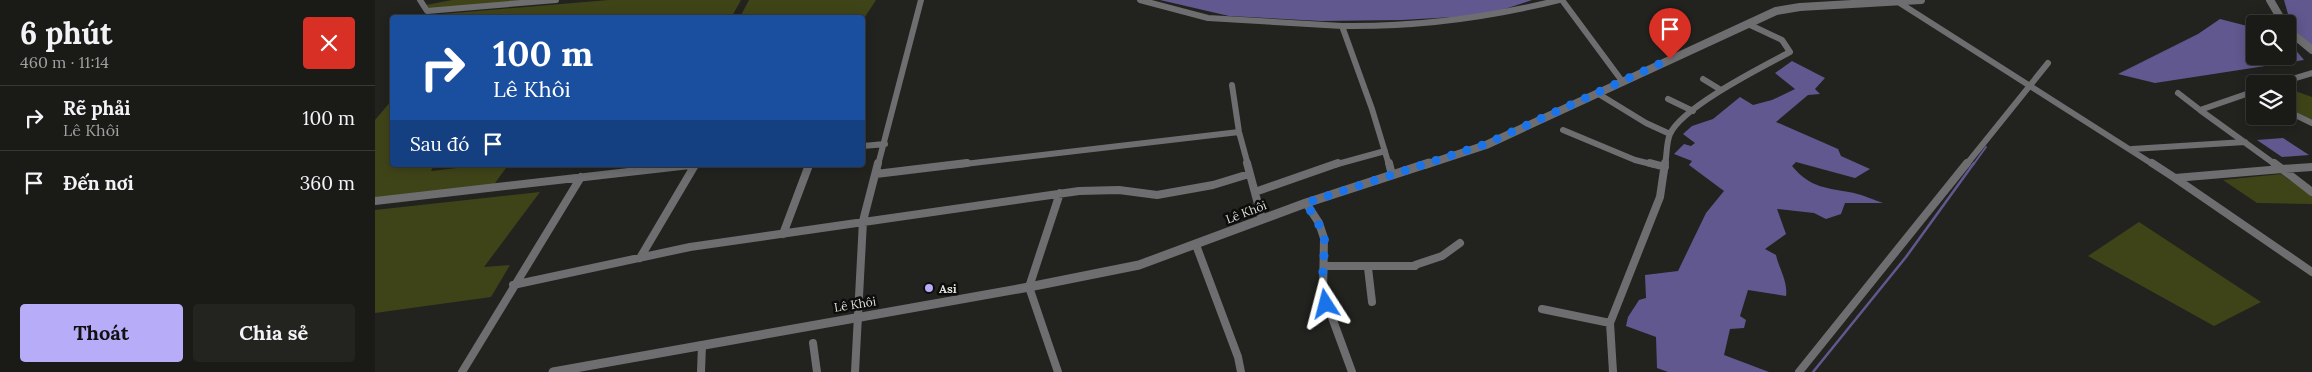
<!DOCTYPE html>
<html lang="vi">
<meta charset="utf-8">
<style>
body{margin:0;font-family:Lora,serif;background:#232320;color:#f1f3f6;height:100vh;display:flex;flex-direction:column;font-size:19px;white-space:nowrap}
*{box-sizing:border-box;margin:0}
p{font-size:16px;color:#9fa1a1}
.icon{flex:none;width:28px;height:28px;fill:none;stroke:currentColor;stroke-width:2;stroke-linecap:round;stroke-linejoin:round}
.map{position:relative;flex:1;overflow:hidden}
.sheet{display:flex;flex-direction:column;background:#1a1a17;width:375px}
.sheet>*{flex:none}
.hud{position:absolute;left:15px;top:15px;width:475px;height:152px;border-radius:5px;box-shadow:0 2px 12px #0003,0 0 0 1px #383836;background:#1a4fa0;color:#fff;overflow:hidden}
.controls{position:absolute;left:1871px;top:15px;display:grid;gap:10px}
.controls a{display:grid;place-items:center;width:50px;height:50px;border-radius:5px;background:#1a1a17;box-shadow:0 2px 12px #0003,0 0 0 1px #383836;font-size:25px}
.pin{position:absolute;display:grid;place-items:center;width:42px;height:42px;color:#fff;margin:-51px -21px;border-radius:50% 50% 50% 0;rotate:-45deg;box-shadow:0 0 5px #0007}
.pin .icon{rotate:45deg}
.me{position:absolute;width:55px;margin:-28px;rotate:351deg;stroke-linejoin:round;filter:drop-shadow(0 0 4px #0008)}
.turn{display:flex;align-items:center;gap:18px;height:105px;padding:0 20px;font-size:22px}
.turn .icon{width:65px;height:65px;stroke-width:2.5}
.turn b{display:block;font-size:35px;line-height:42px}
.then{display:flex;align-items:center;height:48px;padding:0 20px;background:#0003;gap:10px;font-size:19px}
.round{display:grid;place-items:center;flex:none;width:52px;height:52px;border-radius:5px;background:#232320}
.overview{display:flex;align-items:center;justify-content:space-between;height:85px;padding:0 20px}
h1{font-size:30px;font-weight:800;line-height:38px}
.action{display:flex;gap:10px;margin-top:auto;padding:10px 20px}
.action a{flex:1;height:58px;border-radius:5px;background:#b6acf8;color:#111;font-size:20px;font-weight:800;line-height:58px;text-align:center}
.action a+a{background:#232320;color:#f1f3f6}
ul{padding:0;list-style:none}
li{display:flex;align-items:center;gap:15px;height:65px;padding:0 20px;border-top:1px solid #383836}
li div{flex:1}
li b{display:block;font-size:19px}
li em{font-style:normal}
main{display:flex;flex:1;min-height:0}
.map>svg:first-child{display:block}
.green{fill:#3f4418}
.water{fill:#61588f}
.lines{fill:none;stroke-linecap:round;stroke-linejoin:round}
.stream-far1{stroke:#61588f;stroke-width:2}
.stream{stroke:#61588f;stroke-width:2.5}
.minor-far1{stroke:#6e6e71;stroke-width:6}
.minor{stroke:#6e6e71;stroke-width:8}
.tertiary-far1{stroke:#6e6e71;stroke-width:8}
.tertiary{stroke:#6e6e71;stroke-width:9}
.route{stroke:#1a73e8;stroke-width:9;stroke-dasharray:0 16.2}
.poi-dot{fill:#b6acf8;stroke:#0c0c0a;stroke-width:2}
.labels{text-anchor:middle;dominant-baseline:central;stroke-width:5;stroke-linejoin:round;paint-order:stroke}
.street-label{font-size:12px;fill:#dfdfdc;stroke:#0c0c0a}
.poi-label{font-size:12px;font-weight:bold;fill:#dfdfdc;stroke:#0c0c0a;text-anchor:start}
</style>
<main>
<section class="sheet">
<div class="overview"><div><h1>6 phút</h1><p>460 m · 11:14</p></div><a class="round" style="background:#d93025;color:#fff"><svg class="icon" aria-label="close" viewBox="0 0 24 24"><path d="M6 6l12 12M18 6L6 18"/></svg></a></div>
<ul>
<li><svg class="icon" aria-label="right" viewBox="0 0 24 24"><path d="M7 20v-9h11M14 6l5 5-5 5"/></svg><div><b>Rẽ phải</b><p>Lê Khôi</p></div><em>100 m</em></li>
<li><svg class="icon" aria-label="arrive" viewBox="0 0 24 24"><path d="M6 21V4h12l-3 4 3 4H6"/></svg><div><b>Đến nơi</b></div><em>360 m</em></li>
</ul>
<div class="action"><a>Thoát</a><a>Chia sẻ</a></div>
</section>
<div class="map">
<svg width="1937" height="372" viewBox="0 0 1937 372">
<rect width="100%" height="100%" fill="#22231f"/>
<path class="green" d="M77,0H155L54,10L51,5Z
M234,0H366L356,18H56L55,15Z
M374,0H501L488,20V18L365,17Z
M1912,88L1937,97V122L1913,107Z
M17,100L18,165H59L56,171L108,165H133L118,186L0,199V120Z
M1906,174L1937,196V204L1882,203L1848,180Z
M165,192L109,267L135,265L116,297L0,313V210Z
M1764,222L1886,302L1839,326L1713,256Z"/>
<path class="water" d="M785,0H1157L1112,15L1027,20L946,21L854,16Z
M1909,0H1937V46L1917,28Z
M1845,19L1880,28V56H1912L1913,41L1929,60L1780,83L1743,74L1823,34Z
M1417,61L1450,78L1440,89L1445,94L1433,95L1401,122L1463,149L1466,156L1495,169L1480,178L1421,162L1417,166C1435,188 1452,188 1479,193C1488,195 1499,200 1508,203H1470L1466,214L1451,219L1439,213L1402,209L1411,234L1390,249L1401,255C1404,269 1413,281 1411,296L1373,290L1365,316L1371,320L1369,328L1355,329L1349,355L1394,372H1293L1282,368L1281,337L1251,326L1253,317L1264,300L1271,298L1270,275L1303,271L1331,213L1349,191L1314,165L1317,161L1299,154L1309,144L1316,146L1320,143L1308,134L1317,126L1338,119L1365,97L1378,105L1397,100L1420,89L1400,73Z
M1908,138L1934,155L1907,157L1882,140Z"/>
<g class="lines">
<path class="stream-far1" d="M1598,165L1611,147"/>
<path class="stream" d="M1438,372L1531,257L1599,163"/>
<path class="minor-far1" d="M45,0L52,11L181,0
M765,0L833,18L967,26
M1187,0L1247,81
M1520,0L1779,165
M1328,79L1346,90
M1901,84L1937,73
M857,85L864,132L873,165
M1880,91L1825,110L1901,165
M1222,93L1271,123L1295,134
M1803,93L1825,110
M1293,99L1318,111
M1912,111L1937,123
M1188,130L1260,160L1280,165
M488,146L510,144
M1757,149L1870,142
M503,165L546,0
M581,165L864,132
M959,165L1010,151
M1014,165L997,109L967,26C1041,27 1112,18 1184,0
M1290,165C1292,156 1291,143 1295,134C1307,107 1387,67 1415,52L1407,40L1373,24
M1591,165L1673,63"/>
<path class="minor" d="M872,163L887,219
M1014,163L1017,175
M1275,163L1290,167
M1777,163L1800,178
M1899,163L1907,169L1800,178L1937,272
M1907,169L1937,192
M1907,169L1937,167
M501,174L592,163
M880,192L963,163
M0,201L315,165
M931,203L944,223L949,238L948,293L977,372
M408,234L434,165
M821,245L863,357L866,372
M265,258L320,165
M1040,265L1067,256L1085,243
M949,266H1040
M993,268L997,302
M138,285L315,247L704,191L744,190L782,195L838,185L874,174
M1167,309L1235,323
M438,343L442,372
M87,372L206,177
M326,372L327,345
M480,372L488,221L503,163
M683,372L654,287L685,193
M1238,372L1235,323L1285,197L1290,163
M1424,372L1592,163"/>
<path class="tertiary-far1" d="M1895,0L1909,24
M1912,29L1937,50
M1050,165L1111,145L1401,11L1425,7L1546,0"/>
<path class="tertiary" d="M178,372L654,287L764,265L931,203L1054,163"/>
</g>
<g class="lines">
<path class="route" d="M951,304L947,284L950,242L947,230L931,203L1111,144L1295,59"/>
</g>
<circle class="poi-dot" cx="554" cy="288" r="5"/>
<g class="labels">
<g class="street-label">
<text transform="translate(871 212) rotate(-21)">Lê Khôi</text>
<text transform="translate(480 304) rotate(-9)">Lê Khôi</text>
</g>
<g class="poi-label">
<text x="564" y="288">Asi</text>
</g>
</g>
</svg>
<div class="controls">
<a><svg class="icon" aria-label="search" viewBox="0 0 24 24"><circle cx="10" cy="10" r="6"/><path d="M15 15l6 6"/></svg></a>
<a><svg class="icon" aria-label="layers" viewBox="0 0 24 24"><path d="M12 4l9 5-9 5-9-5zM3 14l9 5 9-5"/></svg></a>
</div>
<div class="pin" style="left:1295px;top:59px;background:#d93025"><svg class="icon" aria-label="arrive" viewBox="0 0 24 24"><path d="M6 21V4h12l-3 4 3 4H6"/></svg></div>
<svg class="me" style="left:951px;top:304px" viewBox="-20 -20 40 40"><path d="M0-17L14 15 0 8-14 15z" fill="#1a73e8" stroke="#fff" stroke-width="4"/></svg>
<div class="hud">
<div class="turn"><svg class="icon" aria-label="right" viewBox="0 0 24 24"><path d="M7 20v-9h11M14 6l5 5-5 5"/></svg><div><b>100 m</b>Lê Khôi</div></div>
<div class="then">Sau đó<svg class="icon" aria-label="arrive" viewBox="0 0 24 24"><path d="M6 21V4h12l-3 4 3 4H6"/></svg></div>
</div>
</div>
</main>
